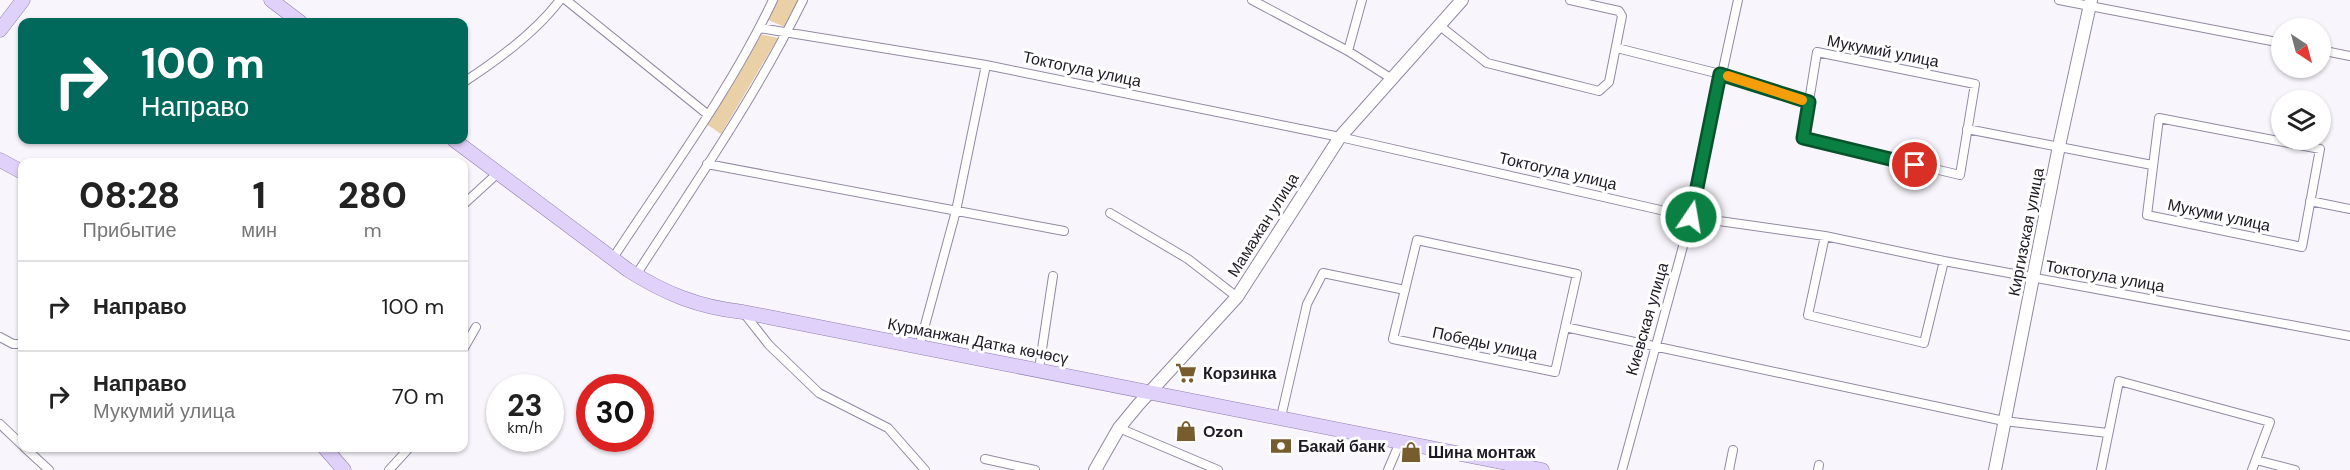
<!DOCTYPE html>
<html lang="ru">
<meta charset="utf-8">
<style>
body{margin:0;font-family:"DM Sans",sans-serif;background:#f6f6f6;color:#222;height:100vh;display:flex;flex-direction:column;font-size:22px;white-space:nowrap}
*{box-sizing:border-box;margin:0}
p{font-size:20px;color:#767676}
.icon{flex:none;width:33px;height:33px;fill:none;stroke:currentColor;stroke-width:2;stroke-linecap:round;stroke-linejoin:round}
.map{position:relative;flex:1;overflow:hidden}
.panel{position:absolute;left:18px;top:158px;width:450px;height:294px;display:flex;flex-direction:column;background:#fff;border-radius:12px;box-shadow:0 2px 4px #0004}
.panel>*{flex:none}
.banner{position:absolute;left:18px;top:18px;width:450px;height:126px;border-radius:12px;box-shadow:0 2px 4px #0004;background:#00695c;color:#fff;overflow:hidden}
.needle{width:39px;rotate:144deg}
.buttons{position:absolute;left:2271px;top:18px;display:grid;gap:12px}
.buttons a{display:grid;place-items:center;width:60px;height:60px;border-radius:50%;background:#fff;box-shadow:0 2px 4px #0004;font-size:30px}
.speed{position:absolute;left:486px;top:374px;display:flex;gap:12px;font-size:30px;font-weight:700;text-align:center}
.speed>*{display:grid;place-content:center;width:78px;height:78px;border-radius:50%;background:#fff;box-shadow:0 2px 4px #0004;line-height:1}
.speed small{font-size:15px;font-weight:400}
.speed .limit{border:9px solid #d22;background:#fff;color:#111}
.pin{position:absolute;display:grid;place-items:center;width:51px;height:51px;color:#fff;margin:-26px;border:3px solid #fff;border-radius:50%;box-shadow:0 2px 6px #0007}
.me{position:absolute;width:66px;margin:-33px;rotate:12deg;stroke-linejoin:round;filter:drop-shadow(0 0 4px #0008)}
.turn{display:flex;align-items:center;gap:21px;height:126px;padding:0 24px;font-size:27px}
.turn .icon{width:78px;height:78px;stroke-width:2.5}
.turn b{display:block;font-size:42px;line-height:51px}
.eta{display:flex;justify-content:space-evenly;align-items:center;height:102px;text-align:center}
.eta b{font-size:36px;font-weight:800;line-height:42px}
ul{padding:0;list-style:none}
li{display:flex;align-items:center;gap:18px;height:90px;padding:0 24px;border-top:2px solid #e0e0e0}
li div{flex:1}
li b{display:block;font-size:22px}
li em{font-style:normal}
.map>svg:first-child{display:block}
.green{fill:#ead0a7}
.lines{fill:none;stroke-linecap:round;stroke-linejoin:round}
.street-casing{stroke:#9289a3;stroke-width:10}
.secondary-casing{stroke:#9289a3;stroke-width:14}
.primary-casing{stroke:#8e7dad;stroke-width:15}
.street{stroke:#fff;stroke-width:8}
.secondary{stroke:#fff;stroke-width:12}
.primary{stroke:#e0d1fa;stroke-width:14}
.route-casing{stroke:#07532c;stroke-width:15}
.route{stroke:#0b8043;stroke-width:10}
.slow{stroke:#f59e0b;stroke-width:10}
.labels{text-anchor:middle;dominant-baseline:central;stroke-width:6;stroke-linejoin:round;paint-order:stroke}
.street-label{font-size:16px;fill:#1e1a24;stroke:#fff}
.poi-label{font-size:16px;font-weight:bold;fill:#1e1a24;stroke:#fff;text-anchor:start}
</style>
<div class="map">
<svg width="2350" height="470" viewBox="0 0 2350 470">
<rect width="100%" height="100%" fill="#f8f6fc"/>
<path class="green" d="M778,0H798L785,27L768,20Z
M760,34L778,38L721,134L705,123Z"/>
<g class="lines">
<defs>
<path id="street" d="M566,0L707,114
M1252,0L1348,51L1392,79
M2059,0L2282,43
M1440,26L1487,63L1599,91L1609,82L1622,16L1619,11L1570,0
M760,28L986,65L1340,137L1691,217L1825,236L1944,261L2350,336
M1617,48L1720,74L1809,102
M2320,50L2350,56
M1348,51L1362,0
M1817,52L1975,84L1960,175L1803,138Z
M464,82C498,60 535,33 560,0
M2159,118L2320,149L2302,247L2147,215Z
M1967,129L2152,165
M707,164L1064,231
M2310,201L2350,209
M464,204L499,172
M1110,213L1188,259L1237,297
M1825,236L1808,315L1924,343L1944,261
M1417,240L1577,274L1555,372L1393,339Z
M613,258C668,174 730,91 773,0
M636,275C694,185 756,96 803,0
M743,312L769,345L819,393L888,428L925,470
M1565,327L2004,421L2108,433
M0,337L13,344H22
M919,347L956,211L986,65
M464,348L476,327
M1039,369L1053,276
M1281,417L1307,304L1323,273L1405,290
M0,424L22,445
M1119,428L1218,470
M24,447L49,470
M985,459L1035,470
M2256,460L2295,470
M389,470L410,447
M1388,470L1400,442
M1622,470L1691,217L1738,0
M1729,470L1733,450
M1818,470L1819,465
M2101,470L2119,381L2270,422L2252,470"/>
<path id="secondary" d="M1095,470L1119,428L1138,405L1237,297L1340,137L1462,0
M1995,470L2059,146L2091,0"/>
<path id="primary" d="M271,0L300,22
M0,30L23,0
M454,140L628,270C666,294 698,307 743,312L1542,470
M0,160L22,172
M324,447L344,470"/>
</defs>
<use href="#street" class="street-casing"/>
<use href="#secondary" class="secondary-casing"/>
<use href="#primary" class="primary-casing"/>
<use href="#street" class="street"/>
<use href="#secondary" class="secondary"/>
<use href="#primary" class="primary"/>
</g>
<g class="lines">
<defs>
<path id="route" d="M1691,217L1720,74L1809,102L1803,138L1915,165"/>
</defs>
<use href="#route" class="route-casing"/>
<use href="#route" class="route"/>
<path class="slow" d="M1728,76L1802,100"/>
</g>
<defs>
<symbol id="supermarket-bare" viewBox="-9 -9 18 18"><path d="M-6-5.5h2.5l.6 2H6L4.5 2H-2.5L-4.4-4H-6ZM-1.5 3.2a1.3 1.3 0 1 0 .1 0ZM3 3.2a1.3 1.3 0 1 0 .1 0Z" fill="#775c2e" stroke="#fff" stroke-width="2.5" paint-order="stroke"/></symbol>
<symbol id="shop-bare" viewBox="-9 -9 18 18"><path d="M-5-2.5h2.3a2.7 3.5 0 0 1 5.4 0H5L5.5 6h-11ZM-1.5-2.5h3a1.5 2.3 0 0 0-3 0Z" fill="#775c2e" stroke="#fff" stroke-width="2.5" paint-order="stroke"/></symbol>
<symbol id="bank-bare" viewBox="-9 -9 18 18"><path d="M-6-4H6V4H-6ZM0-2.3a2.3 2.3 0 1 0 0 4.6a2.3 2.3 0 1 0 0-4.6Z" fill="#775c2e" stroke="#fff" stroke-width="2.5" paint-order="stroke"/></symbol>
</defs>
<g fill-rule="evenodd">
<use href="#supermarket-bare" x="1171" y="358" width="30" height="30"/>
<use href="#shop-bare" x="1171" y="416" width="30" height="30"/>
<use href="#bank-bare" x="1266" y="431" width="30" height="30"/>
<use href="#shop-bare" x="1396" y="437" width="30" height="30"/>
</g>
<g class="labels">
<g class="street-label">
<text transform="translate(1883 51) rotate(11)">Мукумий улица</text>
<text transform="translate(1082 69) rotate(12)">Токтогула улица</text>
<text transform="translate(1558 171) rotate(13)">Токтогула улица</text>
<text transform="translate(2219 215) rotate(12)">Мукуми улица</text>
<text transform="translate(1263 225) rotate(-58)">Мамажан улица</text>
<text transform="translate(2026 232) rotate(-79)">Киргизская улица</text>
<text transform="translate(2105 276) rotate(10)">Токтогула улица</text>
<text transform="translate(1647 319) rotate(-74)">Киевская улица</text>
<text transform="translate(978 341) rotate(11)">Курманжан Датка көчөсү</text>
<text transform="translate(1485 343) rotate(12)">Победы улица</text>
</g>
<g class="poi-label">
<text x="1203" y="373">Корзинка</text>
<text x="1203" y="431">Ozon</text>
<text x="1298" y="446">Бакай банк</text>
<text x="1428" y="452">Шина монтаж</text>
</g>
</g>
</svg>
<div class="buttons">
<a><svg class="needle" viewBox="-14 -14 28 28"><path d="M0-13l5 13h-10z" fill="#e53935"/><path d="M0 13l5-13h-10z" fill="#767676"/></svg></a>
<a><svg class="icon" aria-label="layers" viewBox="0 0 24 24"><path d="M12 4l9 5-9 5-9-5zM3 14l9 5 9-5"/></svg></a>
</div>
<div class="speed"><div>23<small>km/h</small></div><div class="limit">30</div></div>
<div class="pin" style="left:1915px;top:165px;background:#d93025"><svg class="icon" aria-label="arrive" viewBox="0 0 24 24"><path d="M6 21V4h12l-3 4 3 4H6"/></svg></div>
<svg class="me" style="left:1691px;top:217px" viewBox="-20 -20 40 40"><circle r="17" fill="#0b8043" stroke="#fff" stroke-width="3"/><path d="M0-11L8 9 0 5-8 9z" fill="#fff"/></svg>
<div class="banner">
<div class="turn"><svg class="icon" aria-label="right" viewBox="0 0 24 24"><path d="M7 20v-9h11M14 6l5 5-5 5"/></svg><div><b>100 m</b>Направо</div></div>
</div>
<section class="panel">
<div class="eta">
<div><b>08:28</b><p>Прибытие</p></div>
<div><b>1</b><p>мин</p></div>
<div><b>280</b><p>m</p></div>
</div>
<ul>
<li><svg class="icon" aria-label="right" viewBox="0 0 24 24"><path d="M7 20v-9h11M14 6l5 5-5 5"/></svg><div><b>Направо</b></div><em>100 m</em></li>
<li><svg class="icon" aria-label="right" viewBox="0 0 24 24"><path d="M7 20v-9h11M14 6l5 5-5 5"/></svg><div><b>Направо</b><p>Мукумий улица</p></div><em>70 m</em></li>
</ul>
</section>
</div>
